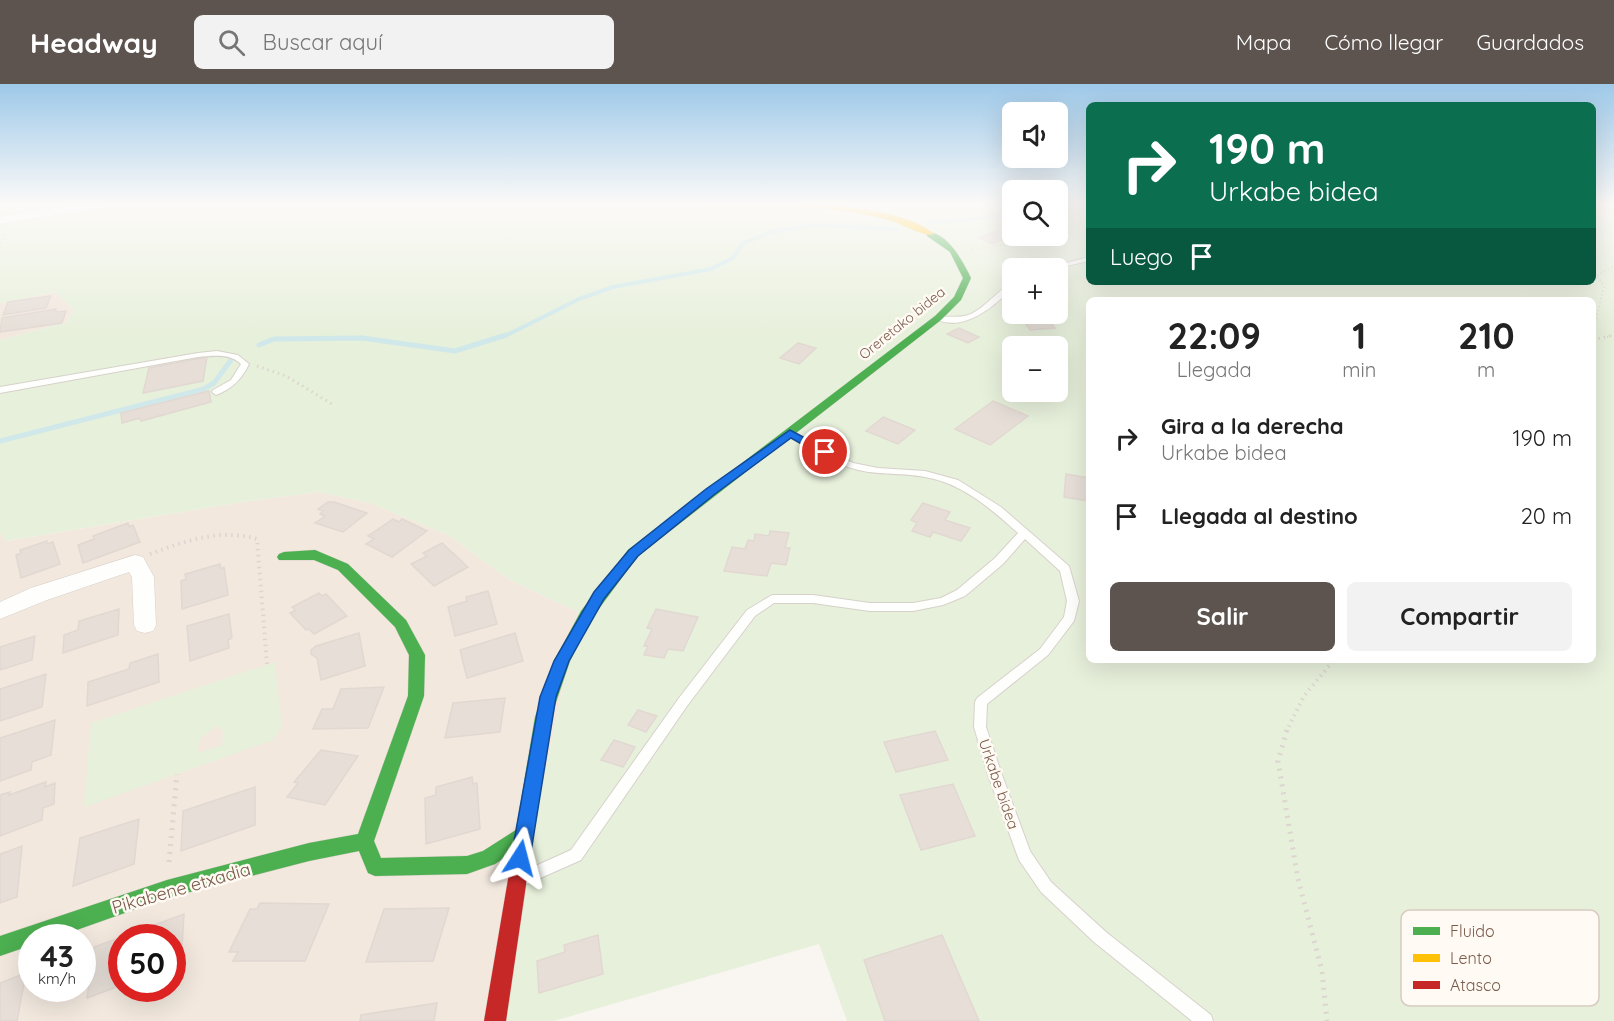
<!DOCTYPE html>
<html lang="es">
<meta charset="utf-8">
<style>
body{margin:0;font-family:Quicksand,sans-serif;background:#f2f2f2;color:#222;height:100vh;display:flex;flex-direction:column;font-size:22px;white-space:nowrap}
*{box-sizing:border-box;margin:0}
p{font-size:20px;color:#767676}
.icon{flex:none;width:33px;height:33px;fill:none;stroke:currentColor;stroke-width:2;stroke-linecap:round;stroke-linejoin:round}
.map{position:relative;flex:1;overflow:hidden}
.sheet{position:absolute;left:1086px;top:213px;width:510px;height:366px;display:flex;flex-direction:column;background:#fff;border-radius:9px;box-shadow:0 6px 24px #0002}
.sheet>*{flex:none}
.guide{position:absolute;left:1086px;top:18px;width:510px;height:183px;border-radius:9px;box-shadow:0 6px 24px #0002;background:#0b6e4f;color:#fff;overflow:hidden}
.tools{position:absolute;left:1002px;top:18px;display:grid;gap:12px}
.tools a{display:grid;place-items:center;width:66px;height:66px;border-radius:9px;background:#fff;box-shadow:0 6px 24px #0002;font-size:30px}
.speed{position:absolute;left:18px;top:840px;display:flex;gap:12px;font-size:30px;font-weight:700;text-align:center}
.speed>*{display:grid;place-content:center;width:78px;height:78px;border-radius:50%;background:#fff;box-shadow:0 6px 24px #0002;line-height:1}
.speed small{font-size:15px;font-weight:400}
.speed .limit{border:9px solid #d22;background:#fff;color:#111}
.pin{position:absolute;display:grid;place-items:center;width:51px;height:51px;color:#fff;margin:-26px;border:3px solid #fff;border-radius:50%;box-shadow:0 2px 6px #0007}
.me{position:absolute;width:66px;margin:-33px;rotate:9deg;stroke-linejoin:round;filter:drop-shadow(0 0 4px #0008)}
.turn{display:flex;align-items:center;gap:21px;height:126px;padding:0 24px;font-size:27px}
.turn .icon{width:78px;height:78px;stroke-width:2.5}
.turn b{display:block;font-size:42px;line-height:51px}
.then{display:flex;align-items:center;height:57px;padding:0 24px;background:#0003;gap:12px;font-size:22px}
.eta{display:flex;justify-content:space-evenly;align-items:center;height:102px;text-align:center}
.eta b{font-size:36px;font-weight:700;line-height:42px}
.primary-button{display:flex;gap:12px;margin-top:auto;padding:12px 24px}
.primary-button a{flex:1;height:69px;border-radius:9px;background:#5d544f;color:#fff;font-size:24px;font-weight:700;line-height:69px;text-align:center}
.primary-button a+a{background:#f2f2f2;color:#222}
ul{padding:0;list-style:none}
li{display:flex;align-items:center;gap:18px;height:78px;padding:0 24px}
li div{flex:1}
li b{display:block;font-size:22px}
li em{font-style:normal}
header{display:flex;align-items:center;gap:36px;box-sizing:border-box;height:84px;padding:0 30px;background:#5d544f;color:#fff}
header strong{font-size:28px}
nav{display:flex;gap:33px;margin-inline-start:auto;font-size:21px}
.search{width:420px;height:54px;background:#f2f2f2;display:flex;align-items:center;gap:15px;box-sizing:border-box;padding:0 21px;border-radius:9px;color:#767676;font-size:22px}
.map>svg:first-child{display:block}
.residential{fill:#f2e8de;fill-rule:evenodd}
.green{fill:#e7f0db;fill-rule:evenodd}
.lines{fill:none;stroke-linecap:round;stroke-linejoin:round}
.stream-far1{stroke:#d0e8ea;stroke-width:4}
.stream{stroke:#d0e8ea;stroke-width:5}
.building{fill:#e6ded7;stroke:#e2d8d2;stroke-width:1.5}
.lane-casing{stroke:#d7d1cb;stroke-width:2}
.street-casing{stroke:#d7d1cb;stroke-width:1}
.fast-casing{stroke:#d9d2cb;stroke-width:1}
.slow-casing{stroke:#d9d2cb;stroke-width:1}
.jam-casing{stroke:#d9d2cb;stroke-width:1}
.path-far3{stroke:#dcd5d0;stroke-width:2;stroke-dasharray:1 3;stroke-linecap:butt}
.path-far2{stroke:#dcd5d0;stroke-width:3;stroke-dasharray:1.5 4;stroke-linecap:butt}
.path-far1{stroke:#dcd5d0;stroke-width:4;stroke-dasharray:1.5 4.5;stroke-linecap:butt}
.path{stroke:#dcd5d0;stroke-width:5;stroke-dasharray:2 6;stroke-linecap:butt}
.lane{fill:#fefefd;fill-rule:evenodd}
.street{fill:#fefefd;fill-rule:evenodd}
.fast{fill:#4caf50;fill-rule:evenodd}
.slow{fill:#ffc107;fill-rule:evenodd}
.jam{fill:#c62828;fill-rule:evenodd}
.route{fill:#1a73e8;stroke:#114b97;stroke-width:1.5}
.labels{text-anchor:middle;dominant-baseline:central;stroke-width:5;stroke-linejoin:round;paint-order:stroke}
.far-street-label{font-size:14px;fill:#7a5c4d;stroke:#fffaf3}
.street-label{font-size:15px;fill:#7a5c4d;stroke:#fffaf3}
.near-street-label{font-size:18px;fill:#7a5c4d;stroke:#fffaf3}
.key{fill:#fffaf3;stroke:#d7cbc1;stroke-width:1.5}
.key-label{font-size:16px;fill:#7a5c4d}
</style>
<header>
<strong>Headway</strong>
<div class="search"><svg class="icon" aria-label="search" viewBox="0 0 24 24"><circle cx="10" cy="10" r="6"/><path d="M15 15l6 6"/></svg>Buscar aquí</div>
<nav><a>Mapa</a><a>Cómo llegar</a><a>Guardados</a></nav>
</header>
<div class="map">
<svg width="1614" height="937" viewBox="0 0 1614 937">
<rect width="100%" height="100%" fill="#f9f5f0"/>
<path class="residential" d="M55,208L73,225L68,238L0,256V219Z
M318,408L370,419L448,451L510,496L578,528L495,937H0V449L7,457L248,417ZM32,854H82V904H32ZM122,854H172V904H122Z"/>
<path class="green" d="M0,120H1012V152H1058V120H1089V198H1593V120H1614V937H847L819,860L554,937H495L578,528L510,496L448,451L370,419L318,408L248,417L6,457L0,449V256L68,238L73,225L55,208L0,219ZM1012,184H1058V230H1012ZM1089,216H1593V576H1089ZM1012,262H1058V308H1012Z
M275,578L282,643L273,656L84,723L91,639ZM218,641L223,648L222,661L197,669L200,655Z"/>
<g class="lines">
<path class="stream-far1" d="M929,139L984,134L1012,128
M503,253L579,215L613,203L711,185L733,174L743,159L772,148L815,141L897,145"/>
<path class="stream" d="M259,261L274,255L362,254L455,267L506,251
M0,357L204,305L214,299L231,276"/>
</g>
<path class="building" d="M999,146L1012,151L993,160L979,154Z
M51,212L46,224L3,231L8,218Z
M56,225L55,228L66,227L62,239L0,248L2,234Z
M1019,230H1045L1055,244L1030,246Z
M959,244L979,253L968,259L947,250Z
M798,259L816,264L799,280L780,274Z
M207,273L203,297L143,309L149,284Z
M209,307L211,318L141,337L140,334L122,339L121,329Z
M993,317L1028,332L990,361L955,345Z
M883,333L915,346L898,360L866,347Z
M1066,390L1089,394V417L1064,413Z
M328,418H334L367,429L343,448L315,439L325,432L320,430L323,427L318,425Z
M923,419L950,428L945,436L970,444L961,457L933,448L930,453L912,447L917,439L911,436Z
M393,435L399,438L402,435L427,447L392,473L366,460L374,455L368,452Z
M128,439L129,443L133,441L140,458L83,479L78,461L94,455L93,452Z
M770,447L789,449L785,464H790L786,481L771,479L767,492L724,487L732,463L745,465L748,456L754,457L755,450L769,452Z
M47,457V460L53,458L60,480L21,494L16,471L21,469L20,466Z
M442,459L468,483L434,502L411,480L427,472L423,469Z
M220,480L221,485L224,483L228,511L182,525L181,497L186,495L185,490Z
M488,507L497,540L455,552L448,523L467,517L466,513Z
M319,509L322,512L326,510L347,532L314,550L309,545L306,546L290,529L296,526L292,523Z
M119,525L118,551L63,569L64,551L78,546L79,537Z
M656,525L698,533L683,567L668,565L664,574L644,571L648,562H644L652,545L647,544Z
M229,530L232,554L228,556L229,564L190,577L187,542Z
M359,549L365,582L321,596L317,574L311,570V566L316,562Z
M515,549L523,577L467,594L460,566Z
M35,552L32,576L0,586V563Z
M158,570L159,598L87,622L88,598L129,585L130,579Z
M46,590L42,623L0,637V605Z
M384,603L368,644L313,645L322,625H333L341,605Z
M505,614L500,648L445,654L453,619Z
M638,626L657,632L646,648L628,641Z
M55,636L51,671L32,678L31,686L0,697V654Z
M935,647L948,676L896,688L884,658Z
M614,656L635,663L623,683L601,676Z
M321,666L358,672L325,721L287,713L298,699L294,698Z
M472,693L473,700L477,699L480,745L426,760L425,714L436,711V703Z
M46,698L45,703L55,699L54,720L43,724L42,736L0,752V711L10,708L9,711Z
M953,700L975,752L921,766L900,711Z
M255,703V741L181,767L183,727Z
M139,735L134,780L73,802L80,754Z
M22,762L17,813L0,819V770Z
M260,819L329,820L305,877H233L238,868H229L250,825H257Z
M449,824L433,877L366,878L384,825Z
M184,830L181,878L172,881V854H122V901L87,914L94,863Z
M598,851L603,890L539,909L537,877L565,868L564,861Z
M942,851L979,937H885L864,876Z
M26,889L17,937H0V899Z
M437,919L434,937H360L361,931Z"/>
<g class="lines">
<defs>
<path id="lane" d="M1089,173V177L1057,184H1047Z
M1012,199V204C994,223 962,250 934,234C942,230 957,236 971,230C987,222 997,207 1012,199Z
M217,267L238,271L249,280C242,295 232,305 216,311L212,308L213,306L231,296L241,280C229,269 213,272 198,273L0,309V303L198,269Z
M790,346L853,379L878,384L925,387L958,396L1001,423L1069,482L1079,517L1074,537L1048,571L987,620L986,643L1002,691L1030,767L1051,798L1106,848L1211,931L1213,937H1192L1094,858L1041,808L1019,776L988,691L974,643L975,618L977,614L1040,565L1064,533L1067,517L1060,487L1025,455L1003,480L965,512L943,521L913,527H870L813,519H774L755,532L687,622L581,776L527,800L522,798L520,793L522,788L571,766L679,614L747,526L772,511H813L870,519H913L941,514L957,506L995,474L1018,449C991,425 962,399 925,393C899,388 873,392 848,383C829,377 805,361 787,351L786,349Z"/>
<path id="street" d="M79,120H107L101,124L0,140V132Z
M135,471L143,473L154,493L156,541L153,547L145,549L137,547L134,541L132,493L129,488L47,516L0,535V518L31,504Z"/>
<path id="fast" d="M927,148C948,148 963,178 971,194L961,216L941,236L638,472L592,534L570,577L551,633L532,760L530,766L523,768L516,766L495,780L467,790L375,792L368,789L359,767L309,777L167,814L54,854H32V861L0,872V852L167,796L309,759L358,750L408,612L409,571L395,543L338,486L314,476H279L277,473L279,470L284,468L315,466L348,480L406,536L425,571L424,612L374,757L381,774L467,772L483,767L516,746L535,633L554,577L581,527L628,466L935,232L954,213L963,194L950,168L927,152Z"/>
<path id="slow" d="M700,120C758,119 889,113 934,150C927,154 902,140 892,137C832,119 766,123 704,122Z"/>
<path id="jam" d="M523,752L530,754L532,760L506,937H484L514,760L516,754Z"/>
</defs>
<use href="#lane" class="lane-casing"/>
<use href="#street" class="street-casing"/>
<use href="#fast" class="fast-casing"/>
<use href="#slow" class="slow-casing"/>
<use href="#jam" class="jam-casing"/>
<path class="path-far3" d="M642,120L689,123
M1058,131L1071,120
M0,163L6,148
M972,166L1015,159L1029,152
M1593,186L1604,202L1593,248
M1597,191L1614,182
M1607,253L1614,251"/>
<path class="path-far2" d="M1593,256L1613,251
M257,282L286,292L332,320"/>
<path class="path-far1" d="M150,470C185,457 220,444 257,455L267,580
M1286,648L1304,612L1334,576"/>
<path class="path" d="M1287,646L1278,677L1298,795L1322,887L1327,937
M169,778L177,690"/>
<use href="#lane" class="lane"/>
<use href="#street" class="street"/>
<use href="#fast" class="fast"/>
<use href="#slow" class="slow"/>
<use href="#jam" class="jam"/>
</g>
<linearGradient id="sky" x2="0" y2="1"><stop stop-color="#9ec9e9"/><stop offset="0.48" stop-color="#fcfaf8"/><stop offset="1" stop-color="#fcfaf8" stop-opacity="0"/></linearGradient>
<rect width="1614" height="251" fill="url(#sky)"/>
<path class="route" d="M790,346L831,368L829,371H821L791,354L715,410L638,472L604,515L569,577L556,613L530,774L527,781L520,783L514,781L511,774L540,613L554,577L594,508L629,466L706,405Z"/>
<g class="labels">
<g class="far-street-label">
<text transform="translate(902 239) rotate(-39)">Oreretako bidea</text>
</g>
<g class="street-label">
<text transform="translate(999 700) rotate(71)">Urkabe bidea</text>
</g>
<g class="near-street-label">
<text transform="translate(181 804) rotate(-16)">Pikabene etxadia</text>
</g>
</g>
<rect x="1401" y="826" width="198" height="96" rx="9" class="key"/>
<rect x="1413" y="843" width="27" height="8" fill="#4caf50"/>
<rect x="1413" y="870" width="27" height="8" fill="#ffc107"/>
<rect x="1413" y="897" width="27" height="8" fill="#c62828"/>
<g class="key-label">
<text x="1450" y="853">Fluido</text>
<text x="1450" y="880">Lento</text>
<text x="1450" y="907">Atasco</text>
</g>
</svg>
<div class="tools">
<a><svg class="icon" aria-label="sound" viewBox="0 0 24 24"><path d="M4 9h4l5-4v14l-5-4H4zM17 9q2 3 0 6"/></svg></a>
<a><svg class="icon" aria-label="search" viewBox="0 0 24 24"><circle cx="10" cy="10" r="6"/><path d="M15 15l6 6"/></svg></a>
<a>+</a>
<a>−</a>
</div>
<div class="speed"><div>43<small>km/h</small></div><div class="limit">50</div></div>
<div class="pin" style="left:825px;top:368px;background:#d93025"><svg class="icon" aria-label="arrive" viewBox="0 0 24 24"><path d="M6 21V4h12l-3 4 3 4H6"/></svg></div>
<svg class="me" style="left:520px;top:774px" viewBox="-20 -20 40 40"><path d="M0-17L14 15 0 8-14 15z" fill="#1a73e8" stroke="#fff" stroke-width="4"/></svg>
<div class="guide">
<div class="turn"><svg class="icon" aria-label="right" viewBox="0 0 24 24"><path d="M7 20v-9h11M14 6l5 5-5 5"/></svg><div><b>190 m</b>Urkabe bidea</div></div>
<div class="then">Luego<svg class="icon" aria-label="arrive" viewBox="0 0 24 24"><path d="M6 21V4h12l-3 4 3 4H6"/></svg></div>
</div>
<section class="sheet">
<div class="eta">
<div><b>22:09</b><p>Llegada</p></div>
<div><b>1</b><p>min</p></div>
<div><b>210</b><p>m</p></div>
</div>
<ul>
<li><svg class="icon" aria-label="right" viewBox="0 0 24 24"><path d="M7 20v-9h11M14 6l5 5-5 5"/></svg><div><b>Gira a la derecha</b><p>Urkabe bidea</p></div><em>190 m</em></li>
<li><svg class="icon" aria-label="arrive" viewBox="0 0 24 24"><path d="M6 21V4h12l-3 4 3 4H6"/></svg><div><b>Llegada al destino</b></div><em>20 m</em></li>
</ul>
<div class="primary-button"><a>Salir</a><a>Compartir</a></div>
</section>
</div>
